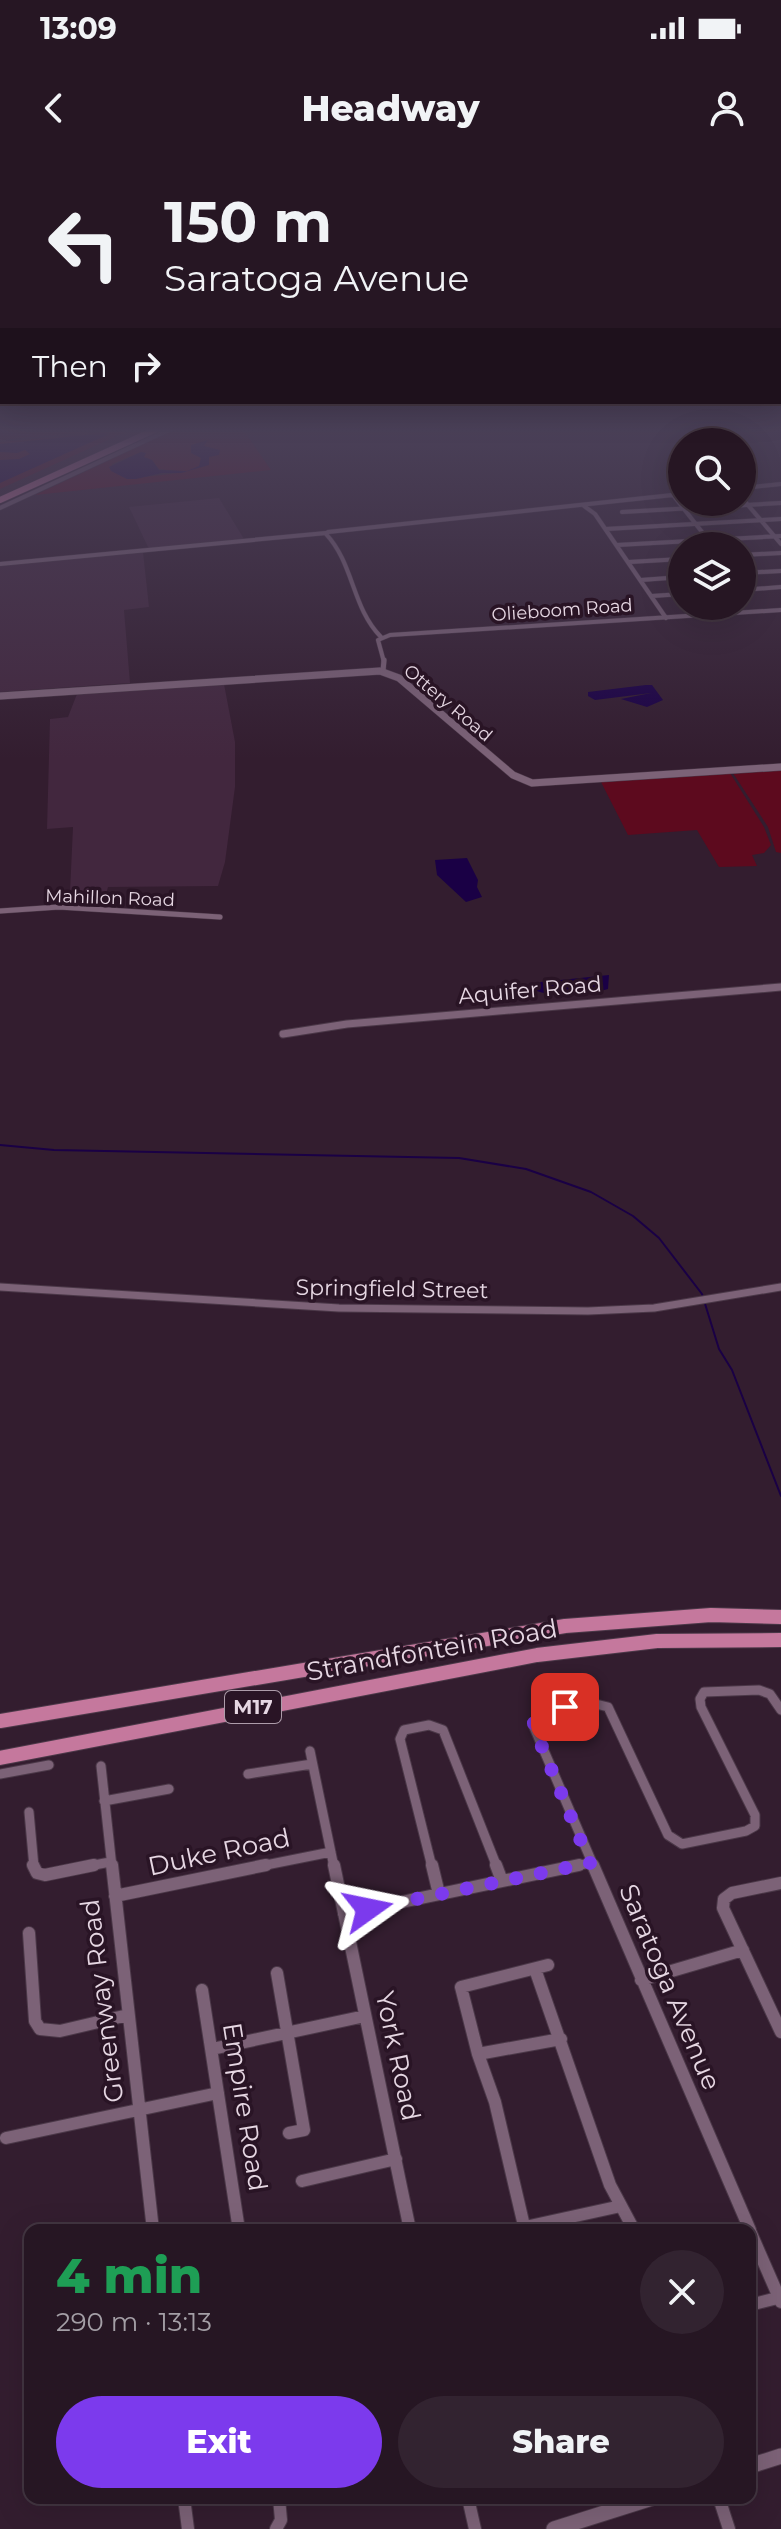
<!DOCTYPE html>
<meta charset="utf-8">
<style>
body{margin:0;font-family:Montserrat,sans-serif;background:#322330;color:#f1f3f6;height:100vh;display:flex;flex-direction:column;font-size:30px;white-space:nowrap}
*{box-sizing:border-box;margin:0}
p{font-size:26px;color:#a49fa6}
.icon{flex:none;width:44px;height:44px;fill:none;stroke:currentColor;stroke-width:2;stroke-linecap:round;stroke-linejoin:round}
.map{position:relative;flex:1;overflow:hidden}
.details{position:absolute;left:24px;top:2064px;width:732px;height:280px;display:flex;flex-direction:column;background:#261623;border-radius:16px;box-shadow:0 8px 32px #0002,0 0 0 2px #423541}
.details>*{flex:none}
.top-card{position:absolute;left:0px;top:0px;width:782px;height:244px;box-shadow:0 8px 32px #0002,0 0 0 2px #423541;background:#261623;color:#f1f3f6;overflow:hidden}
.controls{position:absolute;left:668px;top:268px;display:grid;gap:16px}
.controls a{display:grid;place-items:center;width:88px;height:88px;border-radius:50%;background:#261623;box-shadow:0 8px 32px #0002,0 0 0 2px #423541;font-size:40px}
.pin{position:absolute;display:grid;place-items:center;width:68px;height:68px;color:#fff;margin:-34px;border-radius:16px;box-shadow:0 4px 12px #0006}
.me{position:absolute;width:88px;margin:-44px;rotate:78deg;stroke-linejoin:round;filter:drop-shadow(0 0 6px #0008)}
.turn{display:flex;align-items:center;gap:28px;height:168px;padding:0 32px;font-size:36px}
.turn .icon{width:104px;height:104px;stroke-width:2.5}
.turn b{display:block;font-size:56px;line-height:68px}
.then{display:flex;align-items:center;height:76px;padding:0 32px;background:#0003;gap:16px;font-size:30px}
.round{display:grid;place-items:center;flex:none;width:84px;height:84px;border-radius:42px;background:#322330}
.overview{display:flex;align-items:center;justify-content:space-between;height:136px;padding:0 32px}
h1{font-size:48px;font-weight:800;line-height:60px;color:#1e9e55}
.button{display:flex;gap:16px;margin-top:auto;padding:16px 32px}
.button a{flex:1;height:92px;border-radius:48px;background:#7c3aed;color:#fff;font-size:32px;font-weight:800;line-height:92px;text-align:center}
.button a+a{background:#322330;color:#f1f3f6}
.status{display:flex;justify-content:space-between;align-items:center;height:56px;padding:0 40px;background:#261623;direction:ltr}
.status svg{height:22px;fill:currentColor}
header{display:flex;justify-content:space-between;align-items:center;height:104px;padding:0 32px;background:#261623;font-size:36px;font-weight:800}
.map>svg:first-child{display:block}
.built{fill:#42273e}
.green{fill:#5d0a1e;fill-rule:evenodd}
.water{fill:#1a0045}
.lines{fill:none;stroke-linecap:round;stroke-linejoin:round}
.stream{stroke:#1a0045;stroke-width:2}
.minor-far4-casing{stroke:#4b3848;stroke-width:5}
.minor-far3-casing{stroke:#4b3848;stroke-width:6}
.minor-far2-casing{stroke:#4b3848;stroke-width:9}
.minor-far1-casing{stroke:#4b3848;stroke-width:11}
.minor-casing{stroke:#4b3848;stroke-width:14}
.tertiary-far1-casing{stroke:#4b3848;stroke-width:8}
.tertiary-casing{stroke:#4b3848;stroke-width:17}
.primary-casing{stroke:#4b3848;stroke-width:16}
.trunk-casing{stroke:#4b3848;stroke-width:7}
.minor-far4{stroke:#7c6277;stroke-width:4}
.minor-far3{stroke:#7c6277;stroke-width:5}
.minor-far2{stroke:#7c6277;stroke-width:7}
.minor-far1{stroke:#7c6277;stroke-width:9}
.minor{stroke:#7c6277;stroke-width:12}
.tertiary-far1{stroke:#7c6277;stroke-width:7}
.tertiary{stroke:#7c6277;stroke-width:15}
.primary{stroke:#c5789d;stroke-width:14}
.trunk{stroke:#dd7faa;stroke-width:6}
.route{stroke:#7c3aed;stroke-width:14;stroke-dasharray:0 25.2}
.labels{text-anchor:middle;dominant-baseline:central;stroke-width:7;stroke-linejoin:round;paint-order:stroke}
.far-street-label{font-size:18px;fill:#e6d7e3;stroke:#291425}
.shield{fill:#291425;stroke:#ad9caa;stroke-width:2}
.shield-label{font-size:20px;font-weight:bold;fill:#e6d7e3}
.street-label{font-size:22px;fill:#e6d7e3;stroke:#291425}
.near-street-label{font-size:26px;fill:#e6d7e3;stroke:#291425}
</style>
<div class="status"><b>13:09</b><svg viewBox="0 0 49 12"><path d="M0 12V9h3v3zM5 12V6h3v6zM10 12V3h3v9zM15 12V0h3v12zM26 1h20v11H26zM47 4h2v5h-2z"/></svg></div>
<header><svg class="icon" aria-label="back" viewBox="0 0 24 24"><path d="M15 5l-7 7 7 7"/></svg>Headway<svg class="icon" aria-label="person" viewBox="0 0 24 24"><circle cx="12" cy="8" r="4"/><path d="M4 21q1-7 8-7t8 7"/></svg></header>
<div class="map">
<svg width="781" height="2369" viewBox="0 0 781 2369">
<rect width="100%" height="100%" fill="#331d2f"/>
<path class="built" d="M219,338L244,379L149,389L129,347Z
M143,392L149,447L124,450L130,523L0,532V406Z
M224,524L235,582V627L225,702L218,726L108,727L103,745L93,744L96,734L70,732L73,667L47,669L50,559L68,557L77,534Z"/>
<path class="green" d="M0,268H135L0,280Z
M178,268H242L271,310L35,335ZM141,292L145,293L143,297L152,300L159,309L187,312L127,319L111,310L112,304Z
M130,270L0,329V282Z
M781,609V693L776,692L768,667L733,613Z
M730,613L764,667L771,685L764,693L752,695L757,706L719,707L697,670L628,675L601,622Z"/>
<path class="water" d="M104,273L109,274L0,323V300L19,299L30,294L25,290L17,293L0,292V284Z
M208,280L204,286L220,290L219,295L209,297V305L181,313H162L136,319H127L111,311L109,307L141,292L146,293L144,297L152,300L159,310L187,311L199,306L201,298L191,293V285Z
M646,525H652L663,540L647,547L621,539L651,533L595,540L588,536V532Z
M467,698L478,720L477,727L482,737L466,742L437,715L435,700Z
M609,815L608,829C593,834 546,838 533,829L532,826L541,822Z"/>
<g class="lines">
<path class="stream" d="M0,985L54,990L459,998L526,1009L591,1032L633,1056L659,1078L702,1134L719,1189L732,1210L781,1336"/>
<defs>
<path id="minor-far4" d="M742,328L781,324
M673,335L713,386
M742,338L781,384
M584,346L595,354L666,458
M0,348L173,268
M622,352L781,343
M606,369L781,359
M617,385L781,376
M742,395L781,393
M629,402L682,399
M0,404L326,373
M742,413L781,411
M641,420L682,417
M742,430L781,427
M652,436L682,434
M381,477C352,448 354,404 326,374L328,372L682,334
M384,502L378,480L390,475L781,450"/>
<path id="minor-far3" d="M383,511L384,500
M0,751L59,747L220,757"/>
<path id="minor-far2" d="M283,874L347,864L781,827
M0,1127L339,1148L588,1151L654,1148L781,1127"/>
<path id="minor-far1" d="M310,1591L334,1707
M101,1606L112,1707
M0,1614L49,1605
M248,1614L312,1604
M104,1641L169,1629
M29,1652L34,1707
M84,1707L110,1702
M256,1707L331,1692
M432,1707L400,1579L404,1570L429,1565L443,1570L497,1707
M570,1707L590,1703
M594,1707L533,1565L539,1554L584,1541L608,1547L668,1675L682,1684L746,1671L755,1666V1655L701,1547L700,1539L704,1532L759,1530L770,1534L781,1550"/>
<path id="minor" d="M33,1705L37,1713L45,1715L94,1705
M112,1705L153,2070
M334,1705L410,2070
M432,1705L439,1734
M496,1705L502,1721
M593,1705L750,2070
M781,1723L732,1733L724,1739L723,1748L781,1872
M115,1736L266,1705
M344,1754L579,1705
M29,1773L35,1861L40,1869L60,1871L128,1855
M535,1809L610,2025L634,2070
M277,1813L304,1970L289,1973
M641,1820L743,1790
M202,1830L239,2070
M212,1889L365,1856
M478,1894L561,1879
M6,1978L218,1933
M302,2021L396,1999
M525,2067L621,2046
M525,2070L495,1942L478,1894L461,1827L548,1805
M750,2071L781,2142
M750,2145L781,2137
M184,2338L188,2369
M468,2338L475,2369
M719,2338L729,2369
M276,2369L281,2360L279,2338"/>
<path id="tertiary-far1" d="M0,536L380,511L399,518L513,615L532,623L781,607"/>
<path id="tertiary" d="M750,2306L781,2296
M554,2369L652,2338"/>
<path id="primary" d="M0,1561L565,1466L711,1455L781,1457
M0,1598L537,1495L657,1481L781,1480"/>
<path id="trunk" d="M0,340L159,268"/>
</defs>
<use href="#minor-far4" class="minor-far4-casing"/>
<use href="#minor-far3" class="minor-far3-casing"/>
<use href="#minor-far2" class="minor-far2-casing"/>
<use href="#minor-far1" class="minor-far1-casing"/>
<use href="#minor" class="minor-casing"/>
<use href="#tertiary-far1" class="tertiary-far1-casing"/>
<use href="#tertiary" class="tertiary-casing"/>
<use href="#primary" class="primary-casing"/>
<use href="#trunk" class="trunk-casing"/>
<use href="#minor-far4" class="minor-far4"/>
<use href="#minor-far3" class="minor-far3"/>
<use href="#minor-far2" class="minor-far2"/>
<use href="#minor-far1" class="minor-far1"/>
<use href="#minor" class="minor"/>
<use href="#tertiary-far1" class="tertiary-far1"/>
<use href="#tertiary" class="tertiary"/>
<use href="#primary" class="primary"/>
<use href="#trunk" class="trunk"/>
</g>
<linearGradient id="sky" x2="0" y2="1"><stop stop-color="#1c101a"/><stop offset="0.45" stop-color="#4a4058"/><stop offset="1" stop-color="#4a4058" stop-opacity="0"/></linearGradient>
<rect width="781" height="599" fill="url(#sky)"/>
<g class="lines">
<path class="route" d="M368,1749L590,1703L533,1565L539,1554L565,1547"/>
</g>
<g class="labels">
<g class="far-street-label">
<text transform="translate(562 450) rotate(-4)">Olieboom Road</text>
<text transform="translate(448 543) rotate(40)">Ottery Road</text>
<text transform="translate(110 738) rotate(2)">Mahillon Road</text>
</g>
<rect class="shield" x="225" y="1531" width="56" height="32" rx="6"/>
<g class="shield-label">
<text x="253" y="1547">M17</text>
</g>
<g class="street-label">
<text transform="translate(530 830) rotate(-5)">Aquifer Road</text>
<text transform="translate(392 1129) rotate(1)">Springfield Street</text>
</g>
<g class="near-street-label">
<text transform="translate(432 1490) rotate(-10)">Strandfontein Road</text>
<text transform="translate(219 1692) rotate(-12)">Duke Road</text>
<text transform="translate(670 1827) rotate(67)">Saratoga Avenue</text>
<text transform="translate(102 1841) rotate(-97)">Greenway Road</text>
<text transform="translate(398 1896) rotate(78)">York Road</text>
<text transform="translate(245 1947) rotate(81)">Empire Road</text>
</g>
</g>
</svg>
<div class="controls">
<a><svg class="icon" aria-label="search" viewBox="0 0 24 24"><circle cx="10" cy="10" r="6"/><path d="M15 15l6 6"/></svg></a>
<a><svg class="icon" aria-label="layers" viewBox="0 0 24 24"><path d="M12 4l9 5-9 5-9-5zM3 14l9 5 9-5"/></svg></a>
</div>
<div class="pin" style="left:565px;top:1547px;background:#d93025"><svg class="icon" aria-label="arrive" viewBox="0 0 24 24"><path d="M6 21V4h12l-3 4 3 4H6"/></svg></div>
<svg class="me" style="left:368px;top:1749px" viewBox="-20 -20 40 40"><path d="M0-17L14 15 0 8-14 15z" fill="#7c3aed" stroke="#fff" stroke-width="4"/></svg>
<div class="top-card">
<div class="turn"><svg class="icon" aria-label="left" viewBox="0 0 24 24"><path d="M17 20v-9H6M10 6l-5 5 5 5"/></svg><div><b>150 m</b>Saratoga Avenue</div></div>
<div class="then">Then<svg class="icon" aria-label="right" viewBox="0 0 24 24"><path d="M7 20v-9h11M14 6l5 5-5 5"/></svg></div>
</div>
<section class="details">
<div class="overview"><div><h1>4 min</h1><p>290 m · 13:13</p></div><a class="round"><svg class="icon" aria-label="close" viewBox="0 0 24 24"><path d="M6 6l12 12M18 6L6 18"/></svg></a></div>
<div class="button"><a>Exit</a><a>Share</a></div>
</section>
</div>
